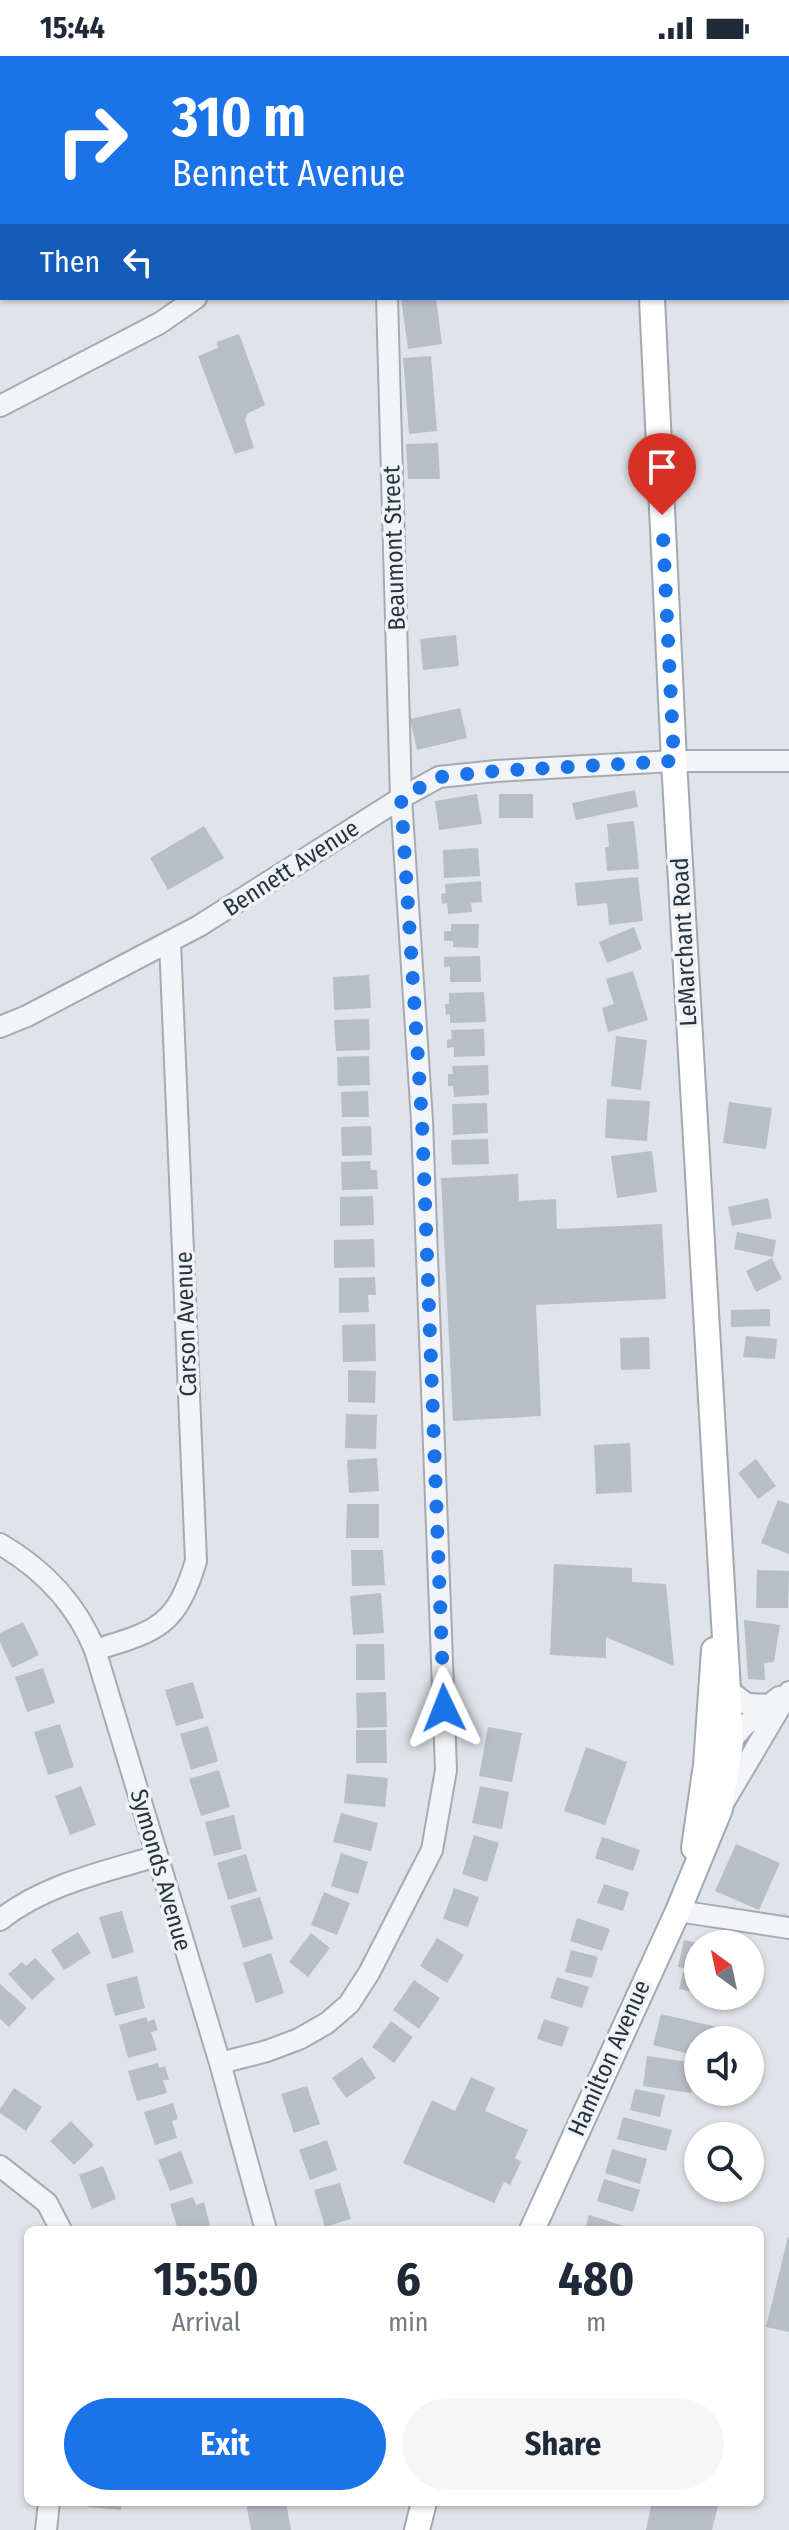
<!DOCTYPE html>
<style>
body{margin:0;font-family:"Fira Sans Condensed",sans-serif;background:#f6f6f7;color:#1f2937;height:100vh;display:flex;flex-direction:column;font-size:30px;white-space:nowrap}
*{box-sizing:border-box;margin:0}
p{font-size:26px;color:#747a83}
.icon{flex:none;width:44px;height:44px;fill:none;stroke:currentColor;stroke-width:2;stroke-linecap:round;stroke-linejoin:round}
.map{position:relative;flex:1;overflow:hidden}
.panel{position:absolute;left:24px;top:2170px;width:740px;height:280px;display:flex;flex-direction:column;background:#fff;border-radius:12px;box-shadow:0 2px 6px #0004}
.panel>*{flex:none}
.guide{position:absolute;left:0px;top:0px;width:790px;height:244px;box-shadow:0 2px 6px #0004;background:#1a73e8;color:#fff;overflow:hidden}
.needle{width:52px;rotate:327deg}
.fabs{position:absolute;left:684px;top:1874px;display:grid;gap:16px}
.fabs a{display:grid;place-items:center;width:80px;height:80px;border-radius:50%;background:#fff;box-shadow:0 2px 6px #0004;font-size:40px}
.pin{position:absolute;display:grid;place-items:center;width:68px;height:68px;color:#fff;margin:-82px -34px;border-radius:50% 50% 50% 0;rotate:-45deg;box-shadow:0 0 8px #0007}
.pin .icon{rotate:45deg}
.me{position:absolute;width:88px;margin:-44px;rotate:358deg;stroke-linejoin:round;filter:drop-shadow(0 0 6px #0008)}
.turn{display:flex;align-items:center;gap:28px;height:168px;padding:0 40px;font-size:36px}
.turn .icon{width:104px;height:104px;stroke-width:2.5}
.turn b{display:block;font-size:56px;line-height:68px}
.then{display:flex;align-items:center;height:76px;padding:0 40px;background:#0003;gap:16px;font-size:30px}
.eta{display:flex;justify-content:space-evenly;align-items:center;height:136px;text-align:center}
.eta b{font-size:48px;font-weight:700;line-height:56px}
.cta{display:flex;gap:16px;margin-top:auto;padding:16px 40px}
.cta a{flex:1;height:92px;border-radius:48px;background:#1a73e8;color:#fff;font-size:32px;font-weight:700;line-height:92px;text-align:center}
.cta a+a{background:#f6f6f7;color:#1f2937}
.status{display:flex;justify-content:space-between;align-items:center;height:56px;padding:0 40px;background:#fff;direction:ltr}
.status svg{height:22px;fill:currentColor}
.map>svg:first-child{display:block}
.building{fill:#b7bec5}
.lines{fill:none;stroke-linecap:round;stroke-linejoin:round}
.minor-casing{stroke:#a5abb3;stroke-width:24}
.major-casing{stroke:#9fa9b4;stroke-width:28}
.minor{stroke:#f2f4f7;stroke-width:20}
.major{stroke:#fff;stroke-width:24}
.route{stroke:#1a73e8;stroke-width:14;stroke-dasharray:0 25.2}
.labels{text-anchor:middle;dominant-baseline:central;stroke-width:7;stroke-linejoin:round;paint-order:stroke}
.street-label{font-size:24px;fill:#283340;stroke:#eff3f6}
</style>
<div class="status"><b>15:44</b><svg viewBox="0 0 49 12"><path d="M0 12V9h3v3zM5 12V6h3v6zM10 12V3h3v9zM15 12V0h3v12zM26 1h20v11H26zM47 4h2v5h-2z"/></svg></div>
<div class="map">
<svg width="789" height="2474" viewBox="0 0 789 2474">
<rect width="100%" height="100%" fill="#e0e4e9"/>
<path class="building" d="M401,242H436L442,288L408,293Z
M239,278L265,349L248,357L245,364L254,392L235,398L198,300L218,292L217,286Z
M431,300L437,375L409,378L403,302Z
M438,387L440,423H408L406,388Z
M456,579L459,610L423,614L420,583Z
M460,652L467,682L417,694L410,663Z
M635,734L638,751L576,764L572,747Z
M477,738L482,768L439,774L435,745Z
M499,738H533V762H499Z
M634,765L639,813L607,815L605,791H609L607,768Z
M204,770L224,802L168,834L150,802Z
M478,792L480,820L444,822L443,794Z
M638,821L643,865L609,869L607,847L577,850L575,827Z
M481,825L482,846L471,847L472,856L448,858L447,847L442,848L441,838L446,837L445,828Z
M451,868H479L478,892L453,891V885H444V875H451Z
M634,871L642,893L607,907L599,886Z
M480,900L481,926H450V910L444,911V901Z
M633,915L648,964L608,976L602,952L614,948L606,923Z
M369,919L371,952L334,954L333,921Z
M484,936L486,966L450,967V958L446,959L445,948H449V937Z
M369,963L370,994L336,995L334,964Z
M484,973L485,1000L454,1001V991L447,992V984L452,983L451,974Z
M616,980L647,984L641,1034L611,1030Z
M369,1000L370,1029L338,1030L337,1001Z
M488,1009L489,1039L454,1041L453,1030H448V1018H453L452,1010Z
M368,1035L369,1061H342L341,1036Z
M607,1043L650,1045L647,1085L605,1082Z
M729,1046L772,1052L766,1093L723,1087Z
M487,1047L488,1077L453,1079L452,1048Z
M371,1070L372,1099L342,1100L341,1071Z
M488,1083L489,1108L452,1109L451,1084Z
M652,1095L657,1136L617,1142L611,1100Z
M370,1105L371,1114H377L378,1133L342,1134L341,1106Z
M518,1118L519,1145L556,1143L557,1173L662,1168L666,1243L536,1249L541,1360L453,1365L441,1122Z
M373,1140L374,1169L340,1170V1141Z
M768,1142L772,1162L732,1170L728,1151Z
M737,1176L776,1184L773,1201L734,1193Z
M374,1183L375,1211L334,1212V1184Z
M772,1202L782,1223L756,1236L746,1215Z
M375,1221L376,1239H368L369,1256L339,1257V1222Z
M770,1253V1270L731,1271V1254Z
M375,1268L376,1305L343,1306L342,1269Z
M746,1280L777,1283L775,1303L743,1301Z
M649,1281L650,1313L621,1314L620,1282Z
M348,1314L376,1315L375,1347L348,1346Z
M346,1358L377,1359L376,1393L345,1392Z
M630,1387L632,1436L596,1438L594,1389Z
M377,1402L379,1435L349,1437L347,1404Z
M756,1403L776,1430L758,1443L738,1417Z
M778,1444L789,1448V1498L761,1487Z
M347,1448H379V1482H346Z
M351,1494H383L385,1529L352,1530Z
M554,1508L632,1512V1526L666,1528L674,1610L606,1581V1602L550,1599Z
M757,1514L789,1515L788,1552H756Z
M381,1537L384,1577L353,1579L350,1540Z
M744,1564L780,1569L774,1606L764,1607L765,1624L748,1623Z
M23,1566L39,1599L12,1612L0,1586V1577Z
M356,1588H384L385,1624H356Z
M43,1612L55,1647L27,1656L15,1621Z
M193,1626L204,1662L176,1670L165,1634Z
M386,1636L387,1671L357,1672L356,1637Z
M60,1668L74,1711L48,1719L34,1676Z
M208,1670L218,1705L191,1714L180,1678Z
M488,1671L522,1677L512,1726L479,1720Z
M356,1674H386L387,1707H356Z
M586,1691L627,1706L605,1769L564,1755Z
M219,1714L230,1751L201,1760L189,1723Z
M347,1718L388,1722L385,1751L344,1747Z
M81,1730L96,1769L70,1779L55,1740Z
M480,1730L509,1736L502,1773L472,1767Z
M341,1757L378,1767L371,1795L333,1786Z
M234,1759L242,1793L214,1800L205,1766Z
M474,1779L499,1787L487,1826L462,1818Z
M602,1781L640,1794L633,1815L595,1802Z
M736,1788L780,1807L759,1854L715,1835Z
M341,1797L368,1806L358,1838L331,1830Z
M246,1798L257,1835L228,1844L217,1807Z
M604,1828L629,1836L623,1855L597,1847Z
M454,1832L479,1841L468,1871L443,1863Z
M324,1836L350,1847L337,1879L311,1869Z
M260,1841L273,1883L243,1892L230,1850Z
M122,1855L134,1896L112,1903L99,1861Z
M577,1862L610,1873L602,1895L570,1885Z
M78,1876L91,1897L64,1914L51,1894Z
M311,1877L330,1892L308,1921L289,1906Z
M437,1882L464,1899L447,1927L420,1910Z
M684,1884L698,1887V1915L678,1911Z
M571,1894L598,1901L592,1922L565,1916Z
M271,1897L284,1937L256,1947L243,1907Z
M35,1902L55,1923L32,1944L8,1918L22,1906L26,1910Z
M683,1916L698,1919V1937L679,1933Z
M137,1920L145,1952L115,1960L106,1928Z
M557,1921L589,1931L582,1952L550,1942Z
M414,1924L440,1942L419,1973L393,1954Z
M0,1928L27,1952L9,1971L0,1963Z
M661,1958L747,1978L746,1984H698V2000L653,1989Z
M146,1961L148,1966L154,1963L158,1974L151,1976L157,1994L128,2002L119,1969Z
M544,1963L569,1971L562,1991L537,1983Z
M391,1965L413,1981L394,2007L372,1991Z
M647,2000L696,2007L691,2037L643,2030Z
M362,2001L376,2022L346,2042L332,2022Z
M158,2007L159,2012L165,2010L169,2024H163L167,2037L137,2045L128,2015Z
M471,2021L495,2032L485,2055L528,2074L515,2102L521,2106L510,2129L504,2126L494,2147L403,2107L432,2044L455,2055Z
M307,2030L320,2068L294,2077L281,2038Z
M14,2032L42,2051L26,2075L0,2057V2053Z
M635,2033L665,2039L660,2061L630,2054Z
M173,2047L178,2063L172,2065L177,2082L155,2089L144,2056Z
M623,2061L672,2074L666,2095L617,2083Z
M71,2065L94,2089L74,2109L50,2085Z
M327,2084L337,2114L310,2124L299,2094Z
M612,2093L647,2103L640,2128L605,2117Z
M181,2095L193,2127L170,2135L158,2104Z
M103,2110L116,2143L92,2153L79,2119Z
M604,2123L640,2134L633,2156L597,2145Z
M340,2127L351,2163L325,2171L314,2134Z
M193,2141L196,2149L204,2146L210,2169L195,2174H178L170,2148Z
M589,2159L624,2170L623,2174H585Z
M788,2181L789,2182V2276L766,2271Z
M88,2446H122L121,2454L88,2451Z
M252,2446H286L291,2474H251L246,2447Z
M652,2446H719L712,2474H646Z"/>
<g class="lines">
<defs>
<path id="minor" d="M169,0V2
M366,0L367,2
M394,2L396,0
M0,350L160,267L196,242
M0,971L27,960L199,870L401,742L439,721L496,715L674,705H789
M0,1488C43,1513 76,1547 95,1594L220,2007L266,2174
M95,1594C157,1575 176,1571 196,1505L170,886
M728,1634L747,1648L771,1649
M724,1693L744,1670L779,1641
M724,1746L789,1636
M678,1855L789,1872
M0,1864C43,1829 104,1816 157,1800
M220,2007L267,1995L299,1983L327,1967L349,1948L369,1917L432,1794L446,1714L422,1065L401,742L387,242
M0,2110L47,2147L61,2174
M46,2474L49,2446"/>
<path id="major" d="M641,0V2
M694,1792L706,1709L714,1594
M532,2174L678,1855L720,1753L731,1686L674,705L652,242
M417,2474L424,2446"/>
</defs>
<use href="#minor" class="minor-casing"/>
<use href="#major" class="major-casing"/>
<use href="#minor" class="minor"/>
<use href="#major" class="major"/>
</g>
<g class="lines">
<path class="route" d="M444,1652L422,1065L401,742L439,721L496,715L674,705L662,459"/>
</g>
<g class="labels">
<g class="street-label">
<text transform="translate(394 492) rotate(-92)">Beaumont Street</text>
<text transform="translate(291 812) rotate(-33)">Bennett Avenue</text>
<text transform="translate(684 886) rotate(-93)">LeMarchant Road</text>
<text transform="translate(186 1268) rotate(-92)">Carson Avenue</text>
<text transform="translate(161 1814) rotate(74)">Symonds Avenue</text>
<text transform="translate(609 2002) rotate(-66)">Hamilton Avenue</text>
</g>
</g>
</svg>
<div class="fabs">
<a><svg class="needle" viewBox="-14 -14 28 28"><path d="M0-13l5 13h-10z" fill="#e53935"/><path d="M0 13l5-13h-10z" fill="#747a83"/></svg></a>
<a><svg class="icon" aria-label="sound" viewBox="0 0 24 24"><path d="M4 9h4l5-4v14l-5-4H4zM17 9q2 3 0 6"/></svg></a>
<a><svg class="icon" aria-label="search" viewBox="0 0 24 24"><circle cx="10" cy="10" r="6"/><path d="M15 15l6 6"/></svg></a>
</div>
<div class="pin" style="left:662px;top:459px;background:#d93025"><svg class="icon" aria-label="arrive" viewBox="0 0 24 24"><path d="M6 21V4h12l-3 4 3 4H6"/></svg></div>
<svg class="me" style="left:444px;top:1652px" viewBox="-20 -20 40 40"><path d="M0-17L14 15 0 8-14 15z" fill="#1a73e8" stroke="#fff" stroke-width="4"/></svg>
<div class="guide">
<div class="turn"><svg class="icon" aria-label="right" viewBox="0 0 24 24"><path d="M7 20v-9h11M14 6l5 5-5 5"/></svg><div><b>310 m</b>Bennett Avenue</div></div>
<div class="then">Then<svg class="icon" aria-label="left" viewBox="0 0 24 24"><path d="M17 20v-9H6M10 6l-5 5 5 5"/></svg></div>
</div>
<section class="panel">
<div class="eta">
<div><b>15:50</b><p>Arrival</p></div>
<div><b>6</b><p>min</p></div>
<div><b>480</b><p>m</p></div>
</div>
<div class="cta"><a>Exit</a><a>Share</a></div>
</section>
</div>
